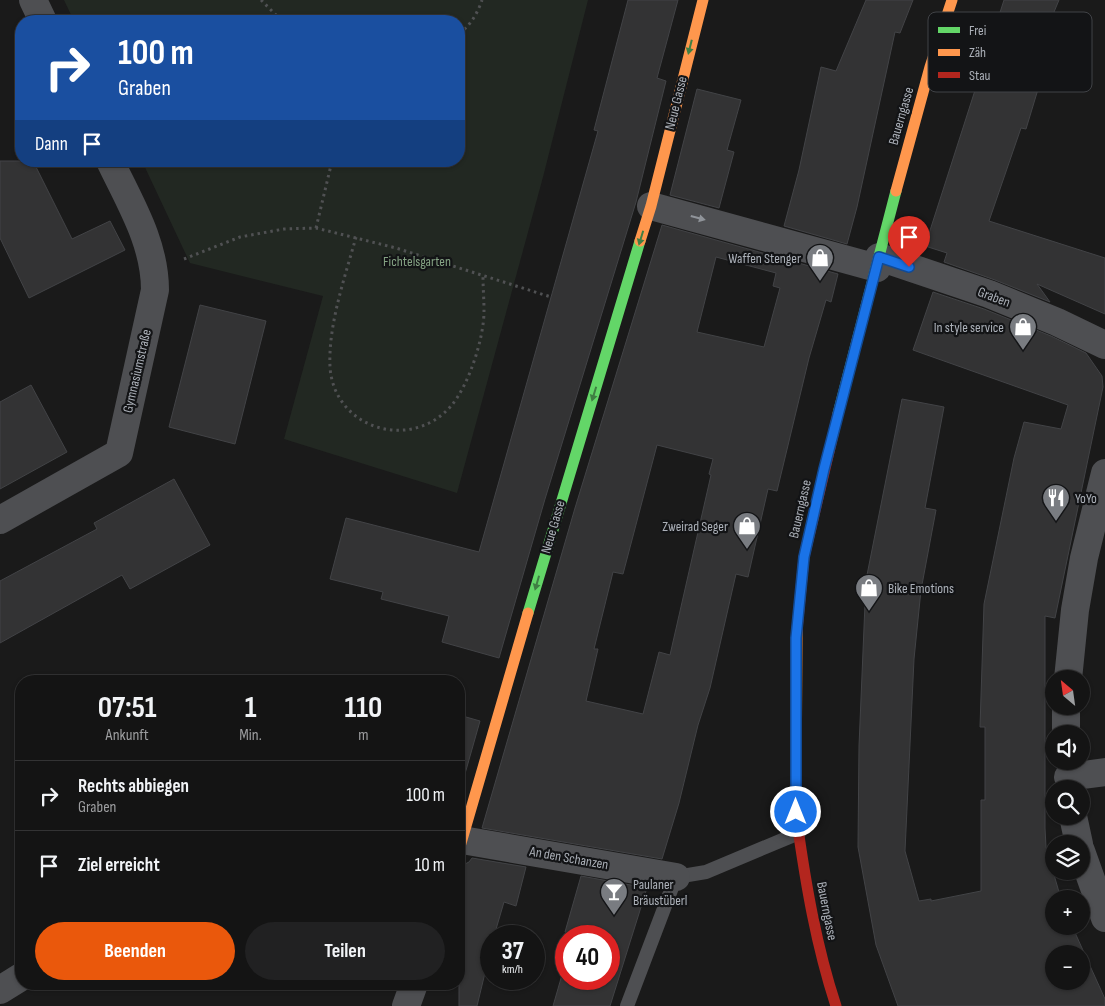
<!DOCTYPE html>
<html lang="de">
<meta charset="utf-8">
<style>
body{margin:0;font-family:"Sofia Sans Condensed",sans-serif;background:#212122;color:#f1f3f6;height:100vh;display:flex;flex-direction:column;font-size:19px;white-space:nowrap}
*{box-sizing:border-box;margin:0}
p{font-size:16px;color:#9d9ea0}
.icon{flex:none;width:28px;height:28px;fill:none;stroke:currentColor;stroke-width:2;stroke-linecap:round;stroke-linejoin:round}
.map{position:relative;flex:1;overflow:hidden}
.panel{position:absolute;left:15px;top:675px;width:450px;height:315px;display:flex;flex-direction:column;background:#141414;border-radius:20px;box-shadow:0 1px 4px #0004,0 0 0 1px #333334}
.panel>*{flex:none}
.banner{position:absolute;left:15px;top:15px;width:450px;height:152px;border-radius:20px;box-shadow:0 1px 4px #0004,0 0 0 1px #333334;background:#1a4fa0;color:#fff;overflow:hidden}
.needle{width:32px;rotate:331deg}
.tools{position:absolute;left:1045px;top:670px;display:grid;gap:10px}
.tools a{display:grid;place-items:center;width:45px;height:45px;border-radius:50%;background:#141414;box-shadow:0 1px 4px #0004,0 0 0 1px #333334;font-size:25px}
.speed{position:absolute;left:480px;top:925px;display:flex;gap:10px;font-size:25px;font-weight:700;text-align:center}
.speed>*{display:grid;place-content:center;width:65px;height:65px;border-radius:50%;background:#141414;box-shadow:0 1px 4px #0004,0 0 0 1px #333334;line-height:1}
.speed small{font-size:12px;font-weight:400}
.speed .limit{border:8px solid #d22;background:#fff;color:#111}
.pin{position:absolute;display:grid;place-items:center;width:42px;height:42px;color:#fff;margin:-51px -21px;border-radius:50% 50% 50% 0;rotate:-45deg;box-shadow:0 0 5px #0007}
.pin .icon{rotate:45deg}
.me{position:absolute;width:55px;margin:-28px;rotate:0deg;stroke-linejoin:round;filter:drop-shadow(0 0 4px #0008)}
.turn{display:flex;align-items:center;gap:18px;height:105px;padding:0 20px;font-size:22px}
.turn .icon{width:65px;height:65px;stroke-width:2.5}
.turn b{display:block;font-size:35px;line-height:42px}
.then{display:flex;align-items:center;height:48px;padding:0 20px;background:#0003;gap:10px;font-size:19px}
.eta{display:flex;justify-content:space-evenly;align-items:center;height:85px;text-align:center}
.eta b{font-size:30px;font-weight:700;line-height:35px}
.primary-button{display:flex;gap:10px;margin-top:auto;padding:10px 20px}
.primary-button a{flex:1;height:58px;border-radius:30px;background:#ea580c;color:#fff;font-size:20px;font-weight:700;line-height:58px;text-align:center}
.primary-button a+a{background:#212122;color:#f1f3f6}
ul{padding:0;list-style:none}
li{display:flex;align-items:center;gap:15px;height:70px;padding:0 20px;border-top:1px solid #333334}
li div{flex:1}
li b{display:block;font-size:19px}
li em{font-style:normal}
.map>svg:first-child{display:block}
.green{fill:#222822}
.building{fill:#333334;stroke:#424346;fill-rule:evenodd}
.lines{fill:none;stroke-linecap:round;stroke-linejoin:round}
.path{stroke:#505153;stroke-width:3;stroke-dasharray:2.5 4;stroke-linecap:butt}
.lane{stroke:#4e4f52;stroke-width:14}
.street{stroke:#4e4f52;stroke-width:28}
.fast{stroke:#63d668;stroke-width:11}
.slow{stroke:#ff974d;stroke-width:11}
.jam{stroke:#b3261e;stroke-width:11}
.oneway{fill:#3f7f43}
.oneway2{fill:#90949a}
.route-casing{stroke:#114b97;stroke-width:12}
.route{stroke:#1a73e8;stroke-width:9}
.labels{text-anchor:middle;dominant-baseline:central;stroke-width:4.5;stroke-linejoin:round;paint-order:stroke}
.street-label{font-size:14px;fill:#acb1b9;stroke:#131416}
.poi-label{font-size:14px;fill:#acb1b9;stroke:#131416;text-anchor:end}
.park-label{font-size:14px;fill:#85a384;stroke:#131416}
.key{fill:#131416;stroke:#414347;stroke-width:1}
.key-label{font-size:14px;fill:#acb1b9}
</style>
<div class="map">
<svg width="1105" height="1006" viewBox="0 0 1105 1006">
<rect width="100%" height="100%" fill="#1a1a1a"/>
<path class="green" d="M64,0H588L543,177L457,493L284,439L323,296L190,263L142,161H459V21H74Z"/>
<path class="building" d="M628,0H678L657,78L666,81L636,202L545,499L499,658L442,642L449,616L381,599L383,592L330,579L346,518L479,552L598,131L594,130Z
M866,0H913L900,33L895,32L857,207L847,244L784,226L799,170L821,67L836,71Z
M1004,0H1059L1054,12L1069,17L1045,87L1039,86L1026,129L1021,128L989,221L1105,258V314L1037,284L1050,302L995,280L944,262L947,253L925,246Z
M697,89L741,100L727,150L734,152L719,208L670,195Z
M0,161H33L72,239L110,221L125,250L29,298L0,238Z
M662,225L838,274L831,302L826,300L809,358L777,491L768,489L748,577L736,574L710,688L698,725L679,803L662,859L482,828L575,508ZM716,257L776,273L773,286L780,288L764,347L697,332ZM657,445L713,459L709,474L711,475L670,655L659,652L643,714L586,701L598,649H594L613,572L623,574Z
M933,292L984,309L1051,336L1086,353L1102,376L1103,387L1055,618L1045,616V828L1046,847L1061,899H1054V926H1072L1105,999V1006H898L876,945L858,847L859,746L866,580L902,399L944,407L925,508L936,510L921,590L914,659L905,851L919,901L931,899V901L981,891V800H985V727H980L984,604L1014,458L1024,422L1061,429L1068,405L913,350ZM1054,954H1081V981H1054Z
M200,305L266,321L235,444L169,427Z
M31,385L67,452L0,489V402Z
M174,479L210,545L130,589L122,575L0,643V581L97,529L94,523Z
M459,715L480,721L459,795Z
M472,858L526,867L516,906L504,902L494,936H491V948L477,1006H459V865H463L469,862Z
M581,876L647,888L610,1006H553L566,961V979H609V936H574L565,932Z"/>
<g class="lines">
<path class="path" d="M261,0L282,21
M459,33C470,27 478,12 482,0
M316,228L332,161
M356,237C345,277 328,325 330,367C334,429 411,452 451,406C469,385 484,338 484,311C484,299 483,288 483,277
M184,259L240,237L284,229L316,228L396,248L551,297"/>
<path class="lane" d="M627,1006L676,877L706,872L799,833"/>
<path class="street" d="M33,0L43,21
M651,206L877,268
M879,257L989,294L1057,322L1105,345
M0,520L119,453L155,290C155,243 130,203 110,161
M1068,679L1075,610L1084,558L1105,473
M1066,706V734
M1068,777L1105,772
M1073,816L1079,844
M462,840L676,877
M1081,851L1105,918
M0,990L21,977
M406,1006L414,984"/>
<path class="fast" d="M838,414L896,191
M528,613L640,241"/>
<path class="slow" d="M896,191L930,67L952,0
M640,241L651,206L703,0
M797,630L796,812L797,822
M459,850L528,613"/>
<path class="jam" d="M797,630L804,557L838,414
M797,822C806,885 816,945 836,1006"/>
</g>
<defs><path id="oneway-solid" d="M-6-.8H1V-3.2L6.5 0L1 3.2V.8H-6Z" transform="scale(1.25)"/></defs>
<g class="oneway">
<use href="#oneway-solid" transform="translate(690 47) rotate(104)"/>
<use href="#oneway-solid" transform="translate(641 238) rotate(107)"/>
<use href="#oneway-solid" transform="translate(594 394) rotate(107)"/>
<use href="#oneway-solid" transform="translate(537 583) rotate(106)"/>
</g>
<use class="oneway2" href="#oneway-solid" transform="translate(698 218) rotate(15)"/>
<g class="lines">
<defs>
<path id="route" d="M796,812V638L804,557L824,469L879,257L909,267"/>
</defs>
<use href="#route" class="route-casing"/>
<use href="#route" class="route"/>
</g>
<defs>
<symbol id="shop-pin" viewBox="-11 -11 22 30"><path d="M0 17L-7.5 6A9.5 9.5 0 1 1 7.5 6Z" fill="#797c81" stroke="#131416"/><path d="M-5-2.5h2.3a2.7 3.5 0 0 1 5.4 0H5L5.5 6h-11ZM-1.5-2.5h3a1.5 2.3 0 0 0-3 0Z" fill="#fff"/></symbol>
<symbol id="restaurant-pin" viewBox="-11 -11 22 30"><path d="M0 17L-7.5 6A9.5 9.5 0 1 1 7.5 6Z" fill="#797c81" stroke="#131416"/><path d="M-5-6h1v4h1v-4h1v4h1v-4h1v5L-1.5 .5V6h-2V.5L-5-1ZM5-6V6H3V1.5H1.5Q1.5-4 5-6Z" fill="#fff"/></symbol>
<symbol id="bar-pin" viewBox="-11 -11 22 30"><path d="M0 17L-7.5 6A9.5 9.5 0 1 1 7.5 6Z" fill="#797c81" stroke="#131416"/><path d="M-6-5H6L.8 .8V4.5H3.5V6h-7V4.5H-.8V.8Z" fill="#fff"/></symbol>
</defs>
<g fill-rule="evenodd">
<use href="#shop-pin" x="804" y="242" width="32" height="43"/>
<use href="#shop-pin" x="1007" y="311" width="32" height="43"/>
<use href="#restaurant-pin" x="1040" y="482" width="32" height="43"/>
<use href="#shop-pin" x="731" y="510" width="32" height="43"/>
<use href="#shop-pin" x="853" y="572" width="32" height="43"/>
<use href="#bar-pin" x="598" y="876" width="32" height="43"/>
</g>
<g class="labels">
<g class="street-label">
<text transform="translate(676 103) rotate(-76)">Neue Gasse</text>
<text transform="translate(901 116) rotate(-74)">Bauerngasse</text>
<text transform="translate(994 297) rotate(21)">Graben</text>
<text transform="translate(137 371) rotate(-77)">Gymnasiumstraße</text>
<text transform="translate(800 509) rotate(-77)">Bauerngasse</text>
<text transform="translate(553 527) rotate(-74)">Neue Gasse</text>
<text transform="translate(569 858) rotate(10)">An den Schanzen</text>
<text transform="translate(827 911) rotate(79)">Bauerngasse</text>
</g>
<g class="poi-label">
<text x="801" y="258">Waffen Stenger</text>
<text x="1004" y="327">In style service</text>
<text x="1075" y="498" text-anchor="start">YoYo</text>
<text x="728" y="526">Zweirad Seger</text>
<text x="888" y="588" text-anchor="start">Bike Emotions</text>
<text x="633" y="884" text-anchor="start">Paulaner<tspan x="633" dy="16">Bräustüberl</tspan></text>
</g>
<g class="park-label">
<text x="417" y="261">Fichtelsgarten</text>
</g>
</g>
<rect x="928" y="12" width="164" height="80" rx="8" class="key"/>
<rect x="938" y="27" width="22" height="6" fill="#63d668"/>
<rect x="938" y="49" width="22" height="7" fill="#ff974d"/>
<rect x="938" y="72" width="22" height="6" fill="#b3261e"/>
<g class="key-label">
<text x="969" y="35">Frei</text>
<text x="969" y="57">Zäh</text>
<text x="969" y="80">Stau</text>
</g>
</svg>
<div class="tools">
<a><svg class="needle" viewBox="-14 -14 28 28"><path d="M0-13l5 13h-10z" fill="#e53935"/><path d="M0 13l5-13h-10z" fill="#9d9ea0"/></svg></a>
<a><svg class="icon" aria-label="sound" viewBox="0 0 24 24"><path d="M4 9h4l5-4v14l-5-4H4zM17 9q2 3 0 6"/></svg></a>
<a><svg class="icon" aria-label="search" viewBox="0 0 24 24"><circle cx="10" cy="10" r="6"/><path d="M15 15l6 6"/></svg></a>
<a><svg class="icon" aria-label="layers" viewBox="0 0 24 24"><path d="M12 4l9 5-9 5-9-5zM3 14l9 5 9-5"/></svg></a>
<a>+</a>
<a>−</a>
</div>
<div class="speed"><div>37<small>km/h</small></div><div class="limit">40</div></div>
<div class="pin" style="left:909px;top:267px;background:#d93025"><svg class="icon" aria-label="arrive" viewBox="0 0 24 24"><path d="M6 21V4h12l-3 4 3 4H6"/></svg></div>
<svg class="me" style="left:796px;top:812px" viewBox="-20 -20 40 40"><circle r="17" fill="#1a73e8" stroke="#fff" stroke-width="3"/><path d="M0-11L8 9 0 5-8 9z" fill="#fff"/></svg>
<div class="banner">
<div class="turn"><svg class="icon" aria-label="right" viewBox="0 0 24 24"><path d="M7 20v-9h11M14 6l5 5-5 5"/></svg><div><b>100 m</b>Graben</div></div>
<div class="then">Dann<svg class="icon" aria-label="arrive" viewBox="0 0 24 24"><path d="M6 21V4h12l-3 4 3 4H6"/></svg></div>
</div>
<section class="panel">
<div class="eta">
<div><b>07:51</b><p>Ankunft</p></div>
<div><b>1</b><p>Min.</p></div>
<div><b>110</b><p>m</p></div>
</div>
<ul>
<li><svg class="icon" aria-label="right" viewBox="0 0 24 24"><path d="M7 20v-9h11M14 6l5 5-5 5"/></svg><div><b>Rechts abbiegen</b><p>Graben</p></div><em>100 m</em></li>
<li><svg class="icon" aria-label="arrive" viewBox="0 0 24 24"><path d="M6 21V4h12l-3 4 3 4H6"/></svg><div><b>Ziel erreicht</b></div><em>10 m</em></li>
</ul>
<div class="primary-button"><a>Beenden</a><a>Teilen</a></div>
</section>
</div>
